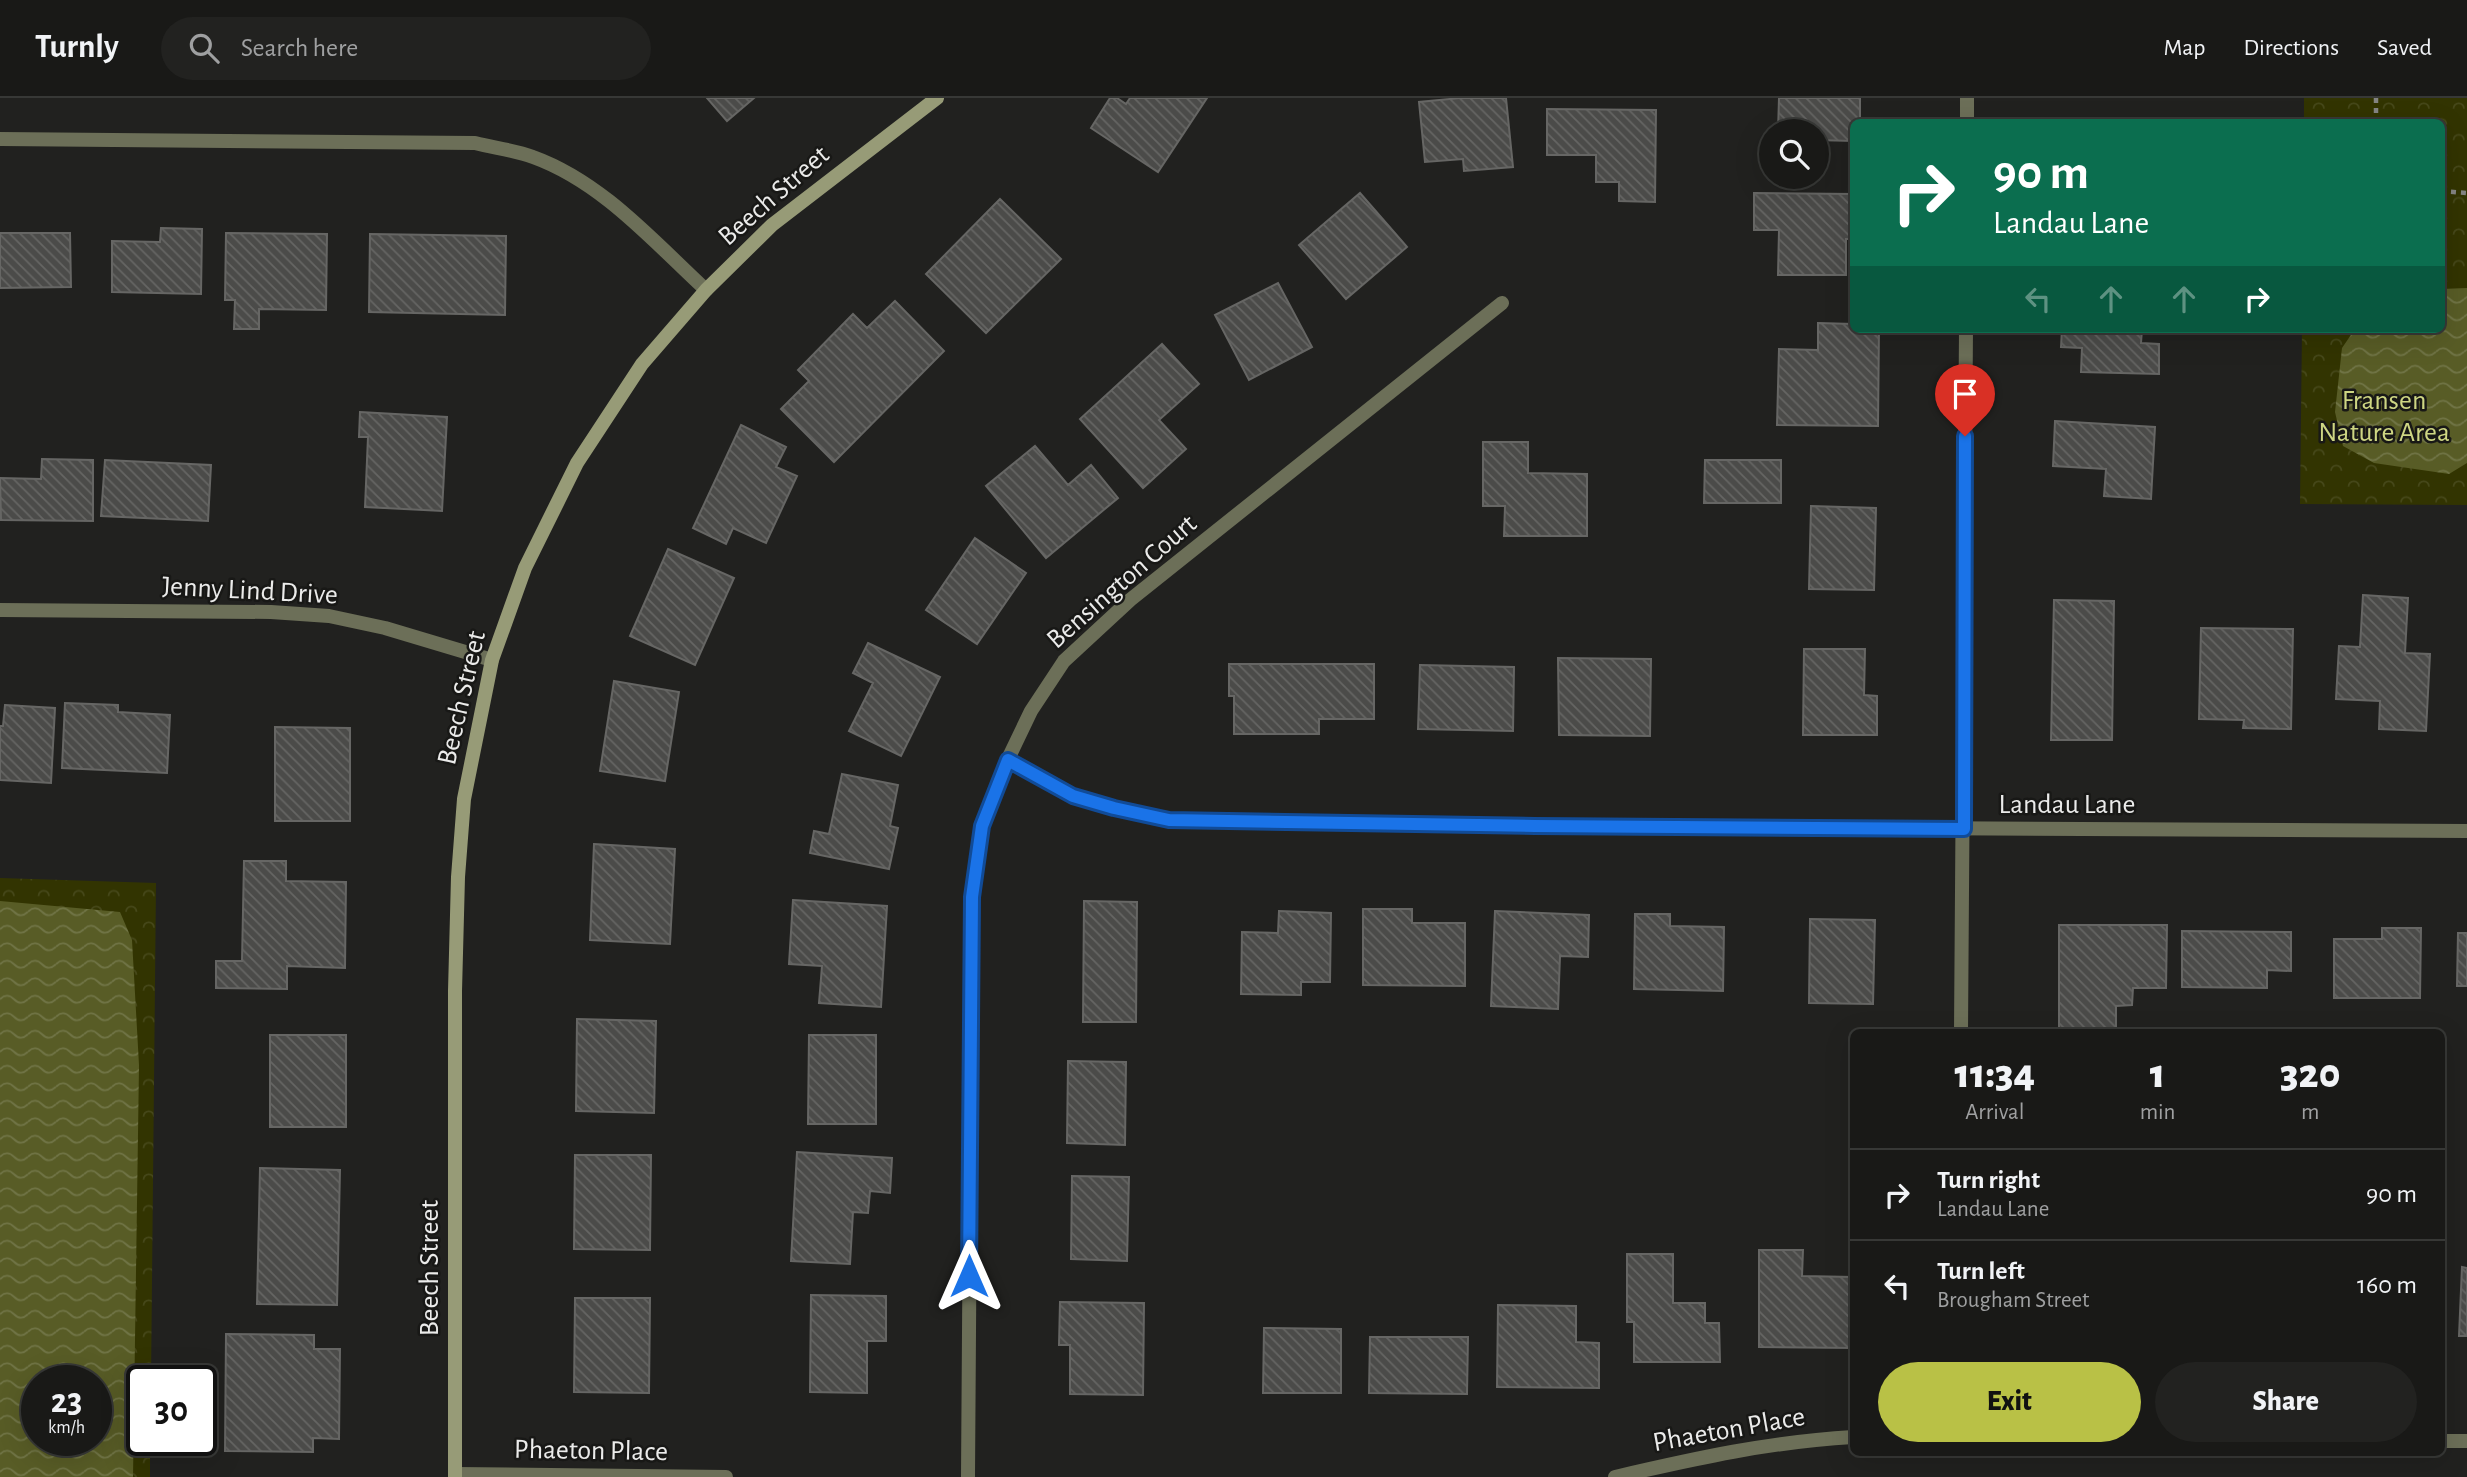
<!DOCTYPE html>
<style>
body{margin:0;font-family:"Alegreya Sans",sans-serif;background:#222220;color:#f1f3f6;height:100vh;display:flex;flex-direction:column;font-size:26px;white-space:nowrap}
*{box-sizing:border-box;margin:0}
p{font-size:23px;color:#9fa0a1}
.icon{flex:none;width:38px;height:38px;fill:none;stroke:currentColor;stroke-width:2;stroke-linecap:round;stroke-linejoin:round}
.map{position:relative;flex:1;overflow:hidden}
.sheet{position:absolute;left:1850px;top:931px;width:595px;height:427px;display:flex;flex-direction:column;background:#191917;border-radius:10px;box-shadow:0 7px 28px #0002,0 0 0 2px #373836}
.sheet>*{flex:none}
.hud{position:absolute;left:1850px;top:21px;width:595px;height:214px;border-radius:10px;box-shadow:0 7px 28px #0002,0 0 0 2px #373836;background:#0b6e4f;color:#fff;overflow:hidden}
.buttons{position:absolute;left:1759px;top:21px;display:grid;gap:14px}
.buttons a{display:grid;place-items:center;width:70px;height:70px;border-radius:50%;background:#191917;box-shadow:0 7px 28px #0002,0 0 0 2px #373836;font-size:35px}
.speed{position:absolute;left:21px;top:1267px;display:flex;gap:14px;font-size:35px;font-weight:700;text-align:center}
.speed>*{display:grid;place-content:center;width:91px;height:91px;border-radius:50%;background:#191917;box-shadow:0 7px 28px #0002,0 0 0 2px #373836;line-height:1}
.speed small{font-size:18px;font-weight:400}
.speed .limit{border:4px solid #111;border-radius:10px;background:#fff;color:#111}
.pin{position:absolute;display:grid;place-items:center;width:60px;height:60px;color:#fff;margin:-72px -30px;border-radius:50% 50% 50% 0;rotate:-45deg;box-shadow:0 0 7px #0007}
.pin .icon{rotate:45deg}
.me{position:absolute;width:77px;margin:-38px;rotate:0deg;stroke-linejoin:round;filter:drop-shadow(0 0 5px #0008)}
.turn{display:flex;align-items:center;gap:24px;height:147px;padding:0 28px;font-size:32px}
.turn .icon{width:91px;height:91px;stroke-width:2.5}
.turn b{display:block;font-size:49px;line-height:60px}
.lanes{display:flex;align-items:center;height:66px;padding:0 28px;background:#0003;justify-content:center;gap:35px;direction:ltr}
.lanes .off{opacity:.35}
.eta{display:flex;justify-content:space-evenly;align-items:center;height:119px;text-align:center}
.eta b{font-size:42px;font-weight:800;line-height:49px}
.cta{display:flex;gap:14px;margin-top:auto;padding:14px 28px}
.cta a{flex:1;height:80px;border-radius:42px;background:#b9c146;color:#111;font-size:28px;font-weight:800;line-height:80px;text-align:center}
.cta a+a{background:#222220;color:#f1f3f6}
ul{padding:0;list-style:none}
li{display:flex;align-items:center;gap:21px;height:91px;padding:0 28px;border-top:2px solid #373836}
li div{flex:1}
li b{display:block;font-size:26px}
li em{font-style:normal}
header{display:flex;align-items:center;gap:42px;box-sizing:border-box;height:98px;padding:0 35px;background:#191917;border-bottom:2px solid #373836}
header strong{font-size:33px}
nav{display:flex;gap:38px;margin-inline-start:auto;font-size:24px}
.search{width:490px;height:63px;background:#222220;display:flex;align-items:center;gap:18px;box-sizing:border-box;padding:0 24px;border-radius:38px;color:#9fa0a1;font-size:26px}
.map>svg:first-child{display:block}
.park{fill:url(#park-crowns);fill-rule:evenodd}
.water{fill:url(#water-waves);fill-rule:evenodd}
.building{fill:url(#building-back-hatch);stroke:#666664;stroke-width:2}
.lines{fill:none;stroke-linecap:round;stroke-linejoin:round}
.path{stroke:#848483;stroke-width:4.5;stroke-dasharray:5 5;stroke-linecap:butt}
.street{stroke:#6c6f58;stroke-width:14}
.secondary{stroke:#979b77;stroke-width:14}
.route-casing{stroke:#114b97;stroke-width:18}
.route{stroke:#1a73e8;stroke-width:12}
.labels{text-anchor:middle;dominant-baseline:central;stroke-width:5;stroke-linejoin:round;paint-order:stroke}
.street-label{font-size:28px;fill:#ebebea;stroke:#181816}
.park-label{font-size:28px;fill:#ced683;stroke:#181816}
</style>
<header>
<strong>Turnly</strong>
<div class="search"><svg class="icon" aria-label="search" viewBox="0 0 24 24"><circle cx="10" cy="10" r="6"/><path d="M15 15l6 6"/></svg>Search here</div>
<nav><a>Map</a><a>Directions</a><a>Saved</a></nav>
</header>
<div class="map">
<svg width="2467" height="1379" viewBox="0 0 2467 1379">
<defs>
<pattern id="park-crowns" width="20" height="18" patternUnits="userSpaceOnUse" patternTransform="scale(1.75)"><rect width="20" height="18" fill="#323401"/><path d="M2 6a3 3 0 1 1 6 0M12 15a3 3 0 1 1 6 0" fill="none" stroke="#46481a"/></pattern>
<pattern id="water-waves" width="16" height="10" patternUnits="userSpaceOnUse" patternTransform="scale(1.75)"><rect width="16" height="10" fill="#585c26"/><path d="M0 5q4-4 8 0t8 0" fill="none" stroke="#707446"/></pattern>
<pattern id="building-back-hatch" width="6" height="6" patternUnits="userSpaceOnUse" patternTransform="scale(1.75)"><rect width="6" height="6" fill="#4b4b49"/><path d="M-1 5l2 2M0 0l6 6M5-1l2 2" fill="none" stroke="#656563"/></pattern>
</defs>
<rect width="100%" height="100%" fill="#21211f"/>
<path class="park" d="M2304,0H2467V407L2300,406L2302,231H2441V24H2304Z
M0,780L156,785L151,1283H142V1342H150V1379H0ZM37,1283H96V1342H37Z"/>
<path class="water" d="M2467,190V365L2449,376L2374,365L2343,348L2335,314L2342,250L2355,231H2441V191Z
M0,803L120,814L132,842L139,967L133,1379H0ZM37,1283H96V1342H37Z"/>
<path class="building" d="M707,0H754L727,23Z
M1110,0H1117L1126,6L1130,0H1207L1158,74L1091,30Z
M1460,0H1506L1513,69L1464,73L1463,61L1425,64L1419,4Z
M1779,0H1860V24H1853V43L1816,42V33H1778Z
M1547,11L1656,12L1655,104L1619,103V84H1596V57H1547Z
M1360,95L1407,149L1346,201L1299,147Z
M1754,95L1853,96V141H1846V177H1778L1779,132H1754Z
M1000,101L1061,161L986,235L926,176Z
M161,130L202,131L201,196L112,194V143L160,144Z
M0,135H70L71,189L0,190Z
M226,135L327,136L326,212L259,211V231H234L235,202H225Z
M370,136L506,138L505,217L369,214Z
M1278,185L1312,249L1249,282L1215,217Z
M895,203L944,253L834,364L781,311L809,283L798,272L853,216L867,230Z
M1818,225L1853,226V231H1879L1878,328L1777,327L1779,251L1818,252Z
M2062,231H2142L2141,245L2159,246V276L2081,274L2082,250L2061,249Z
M1162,246L1199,286L1159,322L1186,351L1143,390L1080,321Z
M360,314L447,319L442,413L365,409L368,339H359Z
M2055,323L2155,329L2151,401L2104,398L2106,371L2053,368Z
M741,327L786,349L776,369L797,378L766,445L733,430L726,446L693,430Z
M1483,344H1528V375L1587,376V438H1504L1505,408H1483Z
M1035,348L1068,387L1091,367L1118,400L1046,460L986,388Z
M42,361L93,362V423L1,422L0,380L41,381Z
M105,362L211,367L208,423L101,418Z
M1705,362H1781V405H1704Z
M1811,408L1876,410L1874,492L1809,491Z
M975,440L1026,475L977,546L926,512Z
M668,451L734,480L695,567L630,538Z
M2363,497L2408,500L2405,555L2430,556L2426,633L2379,631L2380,603L2336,601L2339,548L2360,549Z
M2054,502L2114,503L2112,642H2051Z
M2201,530L2293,531L2291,631L2243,630L2244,622L2199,621Z
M868,545L940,579L901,658L849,633L873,585L853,575Z
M1804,551H1865L1864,597L1877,598V637H1803Z
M1558,560L1651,561L1650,638L1559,637Z
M1229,566H1374V621H1319V636H1234V598H1229Z
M1420,567L1514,569L1513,633L1418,631Z
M614,583L679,594L665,683L600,673Z
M65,605L118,607V614L170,617L167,675L62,670Z
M5,607L55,610L51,685L0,682V628H3Z
M275,629L350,630V723H275Z
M842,676L898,687L890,728L898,730L889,771L810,755L814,733L829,736Z
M594,746L675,751L670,846L590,842Z
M244,763H286V783L346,784L345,870L287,868V891L216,890V863H242Z
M793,802L887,808L881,909L819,905L822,868L789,866Z
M1084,803L1137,804L1136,924H1083Z
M1363,811H1412V825H1465V888L1363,887Z
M1279,813L1331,815L1330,884H1301V897L1241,896L1242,834L1278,835Z
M1495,813L1589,817L1588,859L1560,858L1558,911L1491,908Z
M1635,816H1670V828L1724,829L1723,893L1634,891Z
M1810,821L1875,822L1873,906L1809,905Z
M2059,827H2167L2166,890H2133L2132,907L2116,908V934H2059Z
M2382,830H2421L2420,900H2334V841H2382Z
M2182,833L2291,834V873L2267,872V890L2182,889Z
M2458,835H2467V888H2457Z
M577,921L656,923L654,1015L576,1013Z
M270,937H346V1029H270Z
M809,937H876V1026H808Z
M1068,963L1126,964L1125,1047L1067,1045Z
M797,1054L892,1060L890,1095L870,1093L868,1115L853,1114L850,1166L791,1163Z
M575,1057H651L650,1152L574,1151Z
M260,1070L340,1072L337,1207L257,1206Z
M1072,1078L1129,1079L1127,1163L1071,1161Z
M1759,1152H1803L1802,1178L1853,1179V1250L1759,1249Z
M1627,1156H1673V1205H1705V1225H1719L1720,1264H1634V1224H1627Z
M2462,1169L2467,1170V1238H2459Z
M811,1197L886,1198V1243H867V1295L810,1294Z
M575,1200H650L649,1295L574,1294Z
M1060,1204L1144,1205L1143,1297L1070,1296V1247H1059Z
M1498,1207L1576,1208V1244L1599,1245V1290L1497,1289Z
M1264,1230L1341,1231V1295H1263Z
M226,1236L314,1237V1251H340L339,1341L313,1340V1354L225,1353Z
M1370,1239H1468L1467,1296L1369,1295Z"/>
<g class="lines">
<path class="path" d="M2376,0V24
M2441,93L2467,95"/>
<path class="street" d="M1967,24V0
M0,41L475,45C494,50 515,52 533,59C602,84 653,143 706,192
M0,512L271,514L329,518L385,530L492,562
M1008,661L1073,698L1113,710L1169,722L1535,728L2467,733
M1961,934L1966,231
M2441,1343H2467
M455,1376L726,1379
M968,1379L972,799L982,728L1008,661L1031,613L1064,563L1130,502L1502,205
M1615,1379C1697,1360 1769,1344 1853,1339"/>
<path class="secondary" d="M455,1379V893L458,779L464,701L492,562L525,470L577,365L642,266L706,192L772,127L937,0"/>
</g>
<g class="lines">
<defs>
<path id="route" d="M969,1178L972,799L982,728L1008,662L1073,698L1114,710L1169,722L1535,728L1964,731L1965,338"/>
</defs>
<use href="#route" class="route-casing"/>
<use href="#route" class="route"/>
</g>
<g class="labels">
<g class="street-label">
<text transform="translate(774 98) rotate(-41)">Beech Street</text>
<text transform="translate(1122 484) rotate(-41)">Bensington Court</text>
<text transform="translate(250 493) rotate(3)">Jenny Lind Drive</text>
<text transform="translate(462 600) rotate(-77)">Beech Street</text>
<text x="2067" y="707">Landau Lane</text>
<text transform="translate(430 1170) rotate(-90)">Beech Street</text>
<text transform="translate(1729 1332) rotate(-10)">Phaeton Place</text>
<text transform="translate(591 1353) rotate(1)">Phaeton Place</text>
</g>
<g class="park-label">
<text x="2384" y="303">Fransen<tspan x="2384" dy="32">Nature Area</tspan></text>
</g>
</g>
</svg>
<div class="buttons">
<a><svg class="icon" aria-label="search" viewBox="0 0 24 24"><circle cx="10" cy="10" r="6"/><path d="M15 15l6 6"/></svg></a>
</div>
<div class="speed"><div>23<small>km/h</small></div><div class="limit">30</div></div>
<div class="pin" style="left:1965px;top:338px;background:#d93025"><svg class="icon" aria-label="arrive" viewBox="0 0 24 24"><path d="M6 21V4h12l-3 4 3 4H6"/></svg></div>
<svg class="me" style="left:969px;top:1178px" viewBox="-20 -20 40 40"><path d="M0-17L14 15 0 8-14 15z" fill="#1a73e8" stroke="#fff" stroke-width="4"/></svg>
<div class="hud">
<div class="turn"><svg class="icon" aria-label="right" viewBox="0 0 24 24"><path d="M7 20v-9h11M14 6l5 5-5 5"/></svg><div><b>90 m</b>Landau Lane</div></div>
<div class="lanes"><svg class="icon off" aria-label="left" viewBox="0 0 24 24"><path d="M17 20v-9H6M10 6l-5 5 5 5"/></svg><svg class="icon off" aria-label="ahead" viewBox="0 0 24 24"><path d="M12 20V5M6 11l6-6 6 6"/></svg><svg class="icon off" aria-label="ahead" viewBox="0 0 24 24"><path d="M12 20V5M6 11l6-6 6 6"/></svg><svg class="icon" aria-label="right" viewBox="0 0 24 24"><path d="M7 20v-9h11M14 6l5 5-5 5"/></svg></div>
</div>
<section class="sheet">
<div class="eta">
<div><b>11:34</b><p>Arrival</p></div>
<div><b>1</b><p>min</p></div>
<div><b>320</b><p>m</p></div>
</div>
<ul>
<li><svg class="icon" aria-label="right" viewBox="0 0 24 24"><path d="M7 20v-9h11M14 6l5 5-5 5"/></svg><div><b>Turn right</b><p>Landau Lane</p></div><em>90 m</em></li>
<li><svg class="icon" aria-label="left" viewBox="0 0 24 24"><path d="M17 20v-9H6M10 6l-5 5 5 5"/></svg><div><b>Turn left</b><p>Brougham Street</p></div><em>160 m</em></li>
</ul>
<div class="cta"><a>Exit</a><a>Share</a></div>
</section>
</div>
